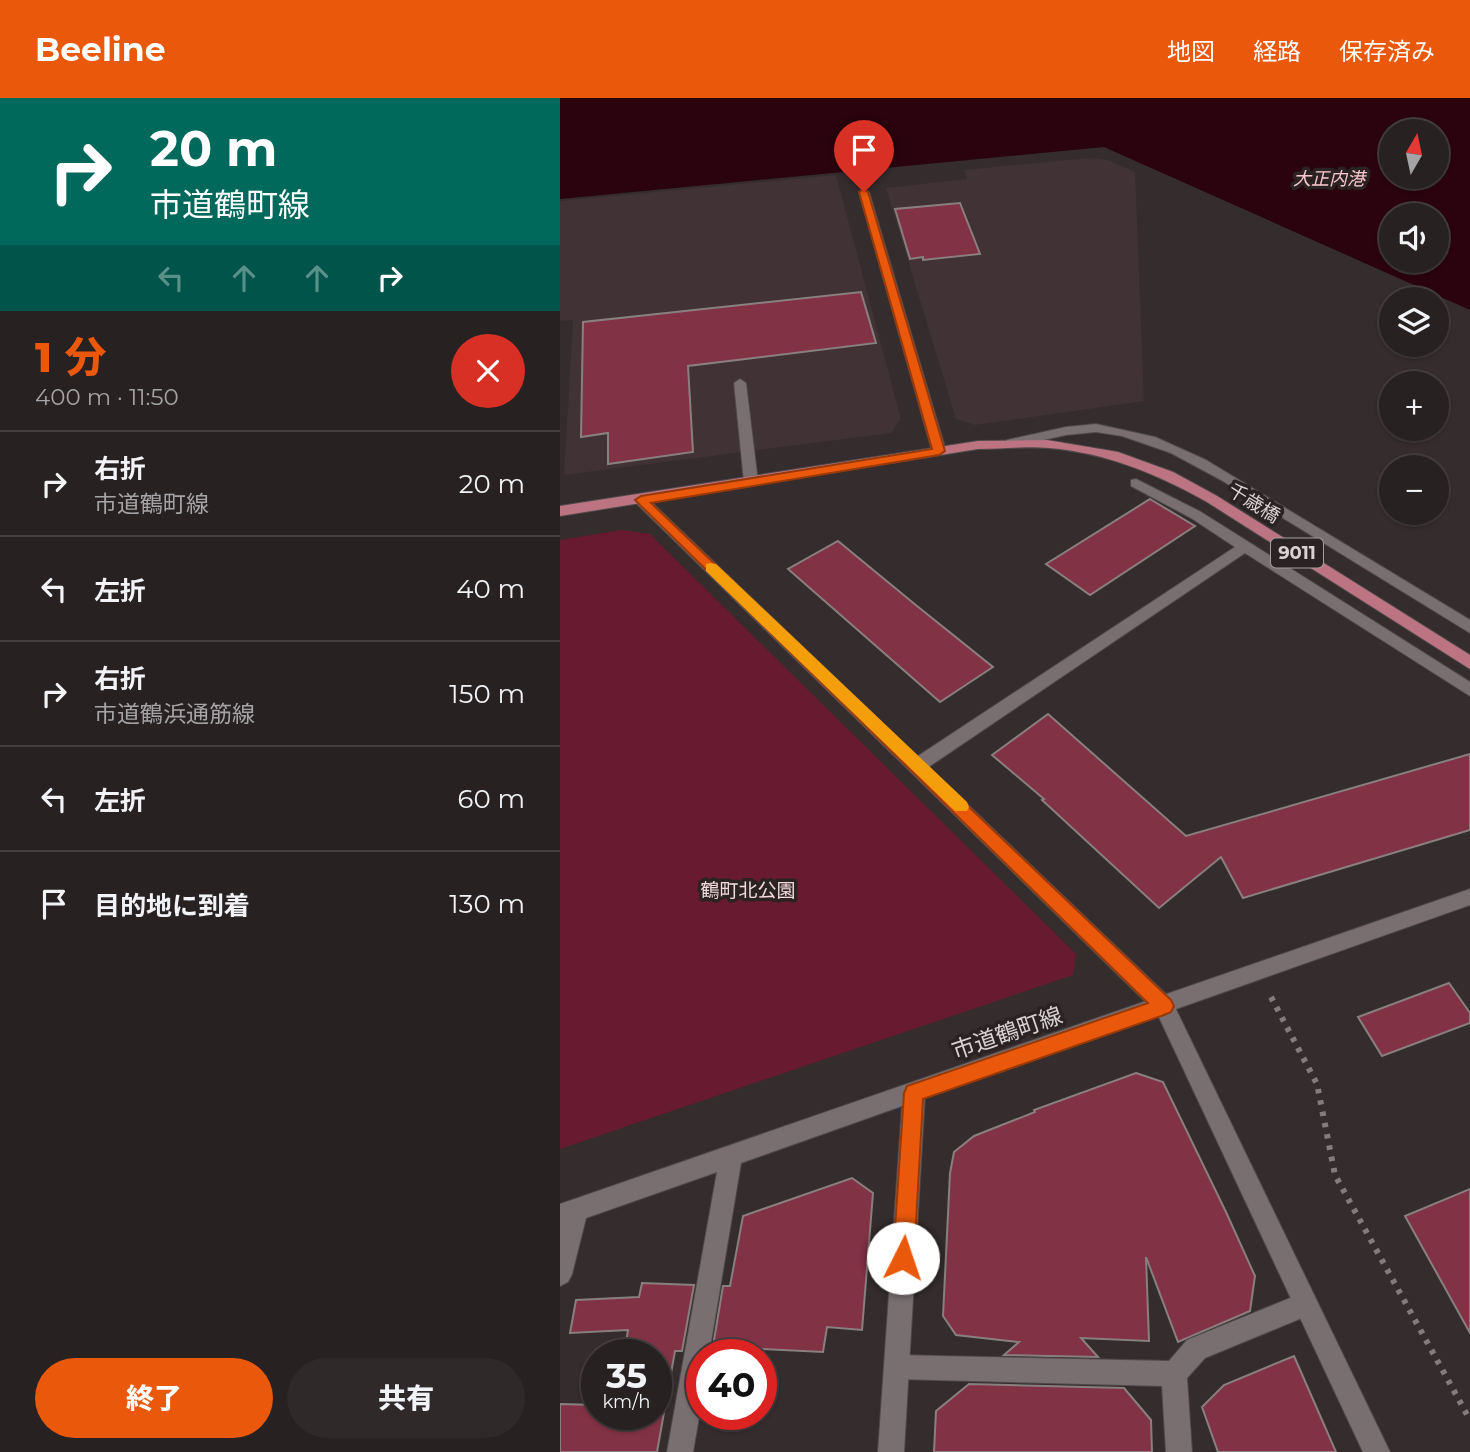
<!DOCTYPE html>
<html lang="ja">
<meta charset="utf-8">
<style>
body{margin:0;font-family:Montserrat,"Noto Sans JP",sans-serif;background:#2f292a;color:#f1f3f6;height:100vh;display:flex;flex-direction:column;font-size:26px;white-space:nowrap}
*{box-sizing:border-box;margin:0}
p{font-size:23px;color:#a4a3a5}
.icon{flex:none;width:38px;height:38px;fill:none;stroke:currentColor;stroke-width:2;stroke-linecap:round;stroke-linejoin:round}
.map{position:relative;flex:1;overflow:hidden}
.side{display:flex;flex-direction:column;background:#272122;width:560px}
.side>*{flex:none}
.banner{background:#00695c;color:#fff;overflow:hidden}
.needle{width:46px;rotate:9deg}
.controls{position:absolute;left:819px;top:21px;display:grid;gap:14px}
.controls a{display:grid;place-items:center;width:70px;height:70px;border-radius:50%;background:#272122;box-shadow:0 2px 5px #0004,0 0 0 2px #433e40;font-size:35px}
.speed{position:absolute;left:21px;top:1241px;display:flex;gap:14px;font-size:35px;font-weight:700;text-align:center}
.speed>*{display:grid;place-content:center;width:91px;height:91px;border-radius:50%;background:#272122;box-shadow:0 2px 5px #0004,0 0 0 2px #433e40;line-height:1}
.speed small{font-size:18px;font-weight:400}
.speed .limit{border:10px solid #d22;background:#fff;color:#111}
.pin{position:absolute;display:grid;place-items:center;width:60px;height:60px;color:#fff;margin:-72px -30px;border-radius:50% 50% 50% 0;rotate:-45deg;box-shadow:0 0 7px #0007}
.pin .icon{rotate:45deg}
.me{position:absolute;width:77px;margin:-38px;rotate:4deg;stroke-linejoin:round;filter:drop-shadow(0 0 5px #0008)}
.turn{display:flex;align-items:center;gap:24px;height:147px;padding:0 35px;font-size:32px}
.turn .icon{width:91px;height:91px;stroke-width:2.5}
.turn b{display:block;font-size:49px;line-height:60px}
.lanes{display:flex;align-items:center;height:66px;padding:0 35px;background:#0003;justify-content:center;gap:35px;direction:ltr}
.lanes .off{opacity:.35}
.round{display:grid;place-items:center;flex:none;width:74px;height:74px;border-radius:37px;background:#2f292a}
.summary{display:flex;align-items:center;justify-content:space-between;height:119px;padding:0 35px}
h1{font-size:42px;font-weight:800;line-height:52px;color:#ea580c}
.cta{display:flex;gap:14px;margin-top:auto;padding:14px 35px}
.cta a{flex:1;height:80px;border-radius:42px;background:#ea580c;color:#fff;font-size:28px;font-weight:800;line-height:80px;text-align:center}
.cta a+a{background:#2f292a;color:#f1f3f6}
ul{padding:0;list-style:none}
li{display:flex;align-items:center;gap:21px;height:105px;padding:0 35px;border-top:2px solid #433e40}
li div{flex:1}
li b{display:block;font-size:26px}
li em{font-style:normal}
header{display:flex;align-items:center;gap:42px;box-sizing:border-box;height:98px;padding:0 35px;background:#ea580c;color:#fff}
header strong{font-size:33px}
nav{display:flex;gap:38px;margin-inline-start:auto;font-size:24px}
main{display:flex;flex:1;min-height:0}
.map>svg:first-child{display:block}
.built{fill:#413235}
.green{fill:#671a30}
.water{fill:#2a030e;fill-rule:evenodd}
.building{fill:#823245;stroke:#897f80;stroke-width:2}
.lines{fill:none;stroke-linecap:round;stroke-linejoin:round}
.lane-casing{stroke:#50494a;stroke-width:2}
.street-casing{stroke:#50494a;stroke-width:2}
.secondary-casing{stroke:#50494a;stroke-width:2}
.primary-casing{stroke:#50494a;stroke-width:2}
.path{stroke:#827c7c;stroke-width:6;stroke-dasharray:4.5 7;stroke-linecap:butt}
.lane{fill:#796f70;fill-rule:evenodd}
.street{fill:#796f70;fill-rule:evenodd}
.secondary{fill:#796f70;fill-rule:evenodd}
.primary{fill:#bc7483;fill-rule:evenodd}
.route{fill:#ea580c;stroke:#983908;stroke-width:2}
.slow{fill:#f59e0b}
.labels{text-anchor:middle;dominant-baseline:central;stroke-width:7;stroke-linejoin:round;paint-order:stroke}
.far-water-label{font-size:18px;font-style:italic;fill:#f8c7ce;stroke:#2a2223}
.shield{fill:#2a2223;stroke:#a49e9e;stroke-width:2}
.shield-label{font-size:18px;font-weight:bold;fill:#d8d3d3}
.street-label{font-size:19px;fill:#d8d3d3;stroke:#2a2223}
.park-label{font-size:19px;fill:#f3dadd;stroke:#2a2223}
.near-street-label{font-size:23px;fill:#d8d3d3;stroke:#2a2223}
</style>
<header>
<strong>Beeline</strong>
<nav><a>地図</a><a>経路</a><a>保存済み</a></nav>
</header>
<main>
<section class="side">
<div class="banner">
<div class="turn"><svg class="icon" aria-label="right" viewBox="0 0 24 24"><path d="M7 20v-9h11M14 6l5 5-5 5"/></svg><div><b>20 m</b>市道鶴町線</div></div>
<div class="lanes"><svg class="icon off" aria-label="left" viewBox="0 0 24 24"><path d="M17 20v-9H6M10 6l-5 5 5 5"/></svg><svg class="icon off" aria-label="ahead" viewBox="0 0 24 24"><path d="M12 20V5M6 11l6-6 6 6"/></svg><svg class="icon off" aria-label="ahead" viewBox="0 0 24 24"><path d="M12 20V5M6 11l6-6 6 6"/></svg><svg class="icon" aria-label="right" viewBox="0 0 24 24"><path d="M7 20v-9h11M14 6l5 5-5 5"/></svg></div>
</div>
<div class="summary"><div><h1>1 分</h1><p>400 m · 11:50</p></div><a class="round" style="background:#d93025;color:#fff"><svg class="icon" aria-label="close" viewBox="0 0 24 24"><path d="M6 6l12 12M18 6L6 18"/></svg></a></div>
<ul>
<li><svg class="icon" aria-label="right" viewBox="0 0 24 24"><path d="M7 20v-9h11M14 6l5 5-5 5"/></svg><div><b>右折</b><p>市道鶴町線</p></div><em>20 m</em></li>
<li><svg class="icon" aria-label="left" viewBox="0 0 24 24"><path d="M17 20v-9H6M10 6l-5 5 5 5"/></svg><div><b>左折</b></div><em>40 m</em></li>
<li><svg class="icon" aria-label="right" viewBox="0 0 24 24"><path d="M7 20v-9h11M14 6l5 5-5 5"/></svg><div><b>右折</b><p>市道鶴浜通筋線</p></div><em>150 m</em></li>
<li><svg class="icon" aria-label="left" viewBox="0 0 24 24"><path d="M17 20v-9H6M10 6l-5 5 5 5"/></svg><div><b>左折</b></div><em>60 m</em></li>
<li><svg class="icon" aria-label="arrive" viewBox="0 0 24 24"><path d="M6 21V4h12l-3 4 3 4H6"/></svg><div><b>目的地に到着</b></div><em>130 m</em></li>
</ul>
<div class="cta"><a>終了</a><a>共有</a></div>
</section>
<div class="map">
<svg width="910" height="1354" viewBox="0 0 910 1354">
<rect width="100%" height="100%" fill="#342c2d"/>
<path class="built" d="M530,60L548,62L575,74L584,303L415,327L396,321L326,90L407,81L404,72Z
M276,77L341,321L331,335L4,377L13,222L0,223V103Z"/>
<path class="green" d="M62,432L90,436L516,856L513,877L0,1051V442Z"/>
<path class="water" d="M0,0H910V212L544,49L0,101ZM831,33H877V79H831ZM831,117H877V163H831Z"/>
<path class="building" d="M400,105L420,156L363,162V159L350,161L335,111Z
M301,194L316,245L128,268L133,354L48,366V335L21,339L23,224Z
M590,401L635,428L530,497L486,466Z
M278,443L357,508L433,569L380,604L228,471Z
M488,616L626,738L910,656V732L683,800L661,759L599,810L482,702L484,701L432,657Z
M889,885L910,915V925L822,958L798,919Z
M576,975L603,984L666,1114L695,1178L690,1213L618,1244L586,1159L589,1243L521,1240L538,1259L444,1257L459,1244L396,1237L383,1218L390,1075L394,1054L414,1038L475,1014L474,1012Z
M292,1080L313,1095L302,1232L267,1229L263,1254L201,1251L200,1256L152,1254L163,1188H170L183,1118Z
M910,1091V1235L845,1118Z
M82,1185L134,1187L122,1253H115L97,1354H0V1306L37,1307V1316H96V1256H64L68,1232L10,1235L16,1202L79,1199Z
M734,1258L776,1354H658L642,1309L664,1287Z
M409,1286L564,1290L591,1322L592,1354H374L376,1313Z"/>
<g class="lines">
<defs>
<path id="lane" d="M304,91L309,94L386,353L384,356H374L372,353L299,94Z
M180,281L186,285L198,384L191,388L184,384L174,285Z"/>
<path id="street" d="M536,326L595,339L646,362L910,522V535L661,382L611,355L562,338L536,334L506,337L452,349L445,345L447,342L506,329Z
M576,381L641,414L910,584V598L685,455L364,672H352L349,667L352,662L675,449L631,420L571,388V382Z
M910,791V807L181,1065L149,1256H142V1302L133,1354H107L157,1074L26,1120L12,1176L8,1184L0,1188V1106Z
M745,1194L754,1197L757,1206L754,1215L645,1260L627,1280L632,1354H606L602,1288L337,1281L328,1278L325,1269L328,1260L337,1257L609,1263L627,1242Z"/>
<path id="secondary" d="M81,398L86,399L611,901L830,1354H803L597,915L76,405V399Z
M354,984L362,988L365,995L344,1354H318L343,995L346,988Z"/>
<path id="primary" d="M487,342L558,354L613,374L657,398L910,557V571L647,404C597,376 547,355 489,350C466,348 441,351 418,351L0,418V408L418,343Z"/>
</defs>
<use href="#lane" class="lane-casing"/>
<use href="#street" class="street-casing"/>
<use href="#secondary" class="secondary-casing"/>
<use href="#primary" class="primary-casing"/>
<path class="path" d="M711,899L757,986L775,1077L910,1322"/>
<use href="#lane" class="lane"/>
<use href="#street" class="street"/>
<use href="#secondary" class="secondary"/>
<use href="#primary" class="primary"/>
</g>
<path class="route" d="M304,91L308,94L385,353L379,357L91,405L611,902L614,908L611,914L604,917L363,1001L354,1160L351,1167L343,1170L336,1167L333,1160L344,995L347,988L588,905L75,402L81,398L372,351L299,94Z"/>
<path class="slow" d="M151,465L156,466L407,704L409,709L407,713H395L146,473V466Z"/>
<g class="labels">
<g class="far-water-label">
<text x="769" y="81">大正内港</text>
</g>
<rect class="shield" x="711" y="440.5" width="52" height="29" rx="5"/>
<g class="shield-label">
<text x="737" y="455">9011</text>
</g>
<g class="street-label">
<text transform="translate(694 405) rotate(32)">千歳橋</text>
</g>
<g class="park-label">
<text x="188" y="792">鶴町北公園</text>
</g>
<g class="near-street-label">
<text transform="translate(447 935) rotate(-19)">市道鶴町線</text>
</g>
</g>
</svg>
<div class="controls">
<a><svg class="needle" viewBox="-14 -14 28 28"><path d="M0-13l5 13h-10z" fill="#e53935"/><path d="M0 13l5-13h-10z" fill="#a4a3a5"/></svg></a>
<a><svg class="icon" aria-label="sound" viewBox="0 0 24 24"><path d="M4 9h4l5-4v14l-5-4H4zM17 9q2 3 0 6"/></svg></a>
<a><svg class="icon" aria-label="layers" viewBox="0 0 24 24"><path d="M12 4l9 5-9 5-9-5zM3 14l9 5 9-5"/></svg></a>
<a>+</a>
<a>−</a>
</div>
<div class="speed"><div>35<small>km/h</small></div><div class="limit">40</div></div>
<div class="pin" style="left:304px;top:94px;background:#d93025"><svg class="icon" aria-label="arrive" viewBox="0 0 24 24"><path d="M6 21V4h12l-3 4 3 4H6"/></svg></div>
<svg class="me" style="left:343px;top:1160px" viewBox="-20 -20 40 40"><circle r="19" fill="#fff"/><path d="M0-13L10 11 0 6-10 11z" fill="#ea580c"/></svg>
</div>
</main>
